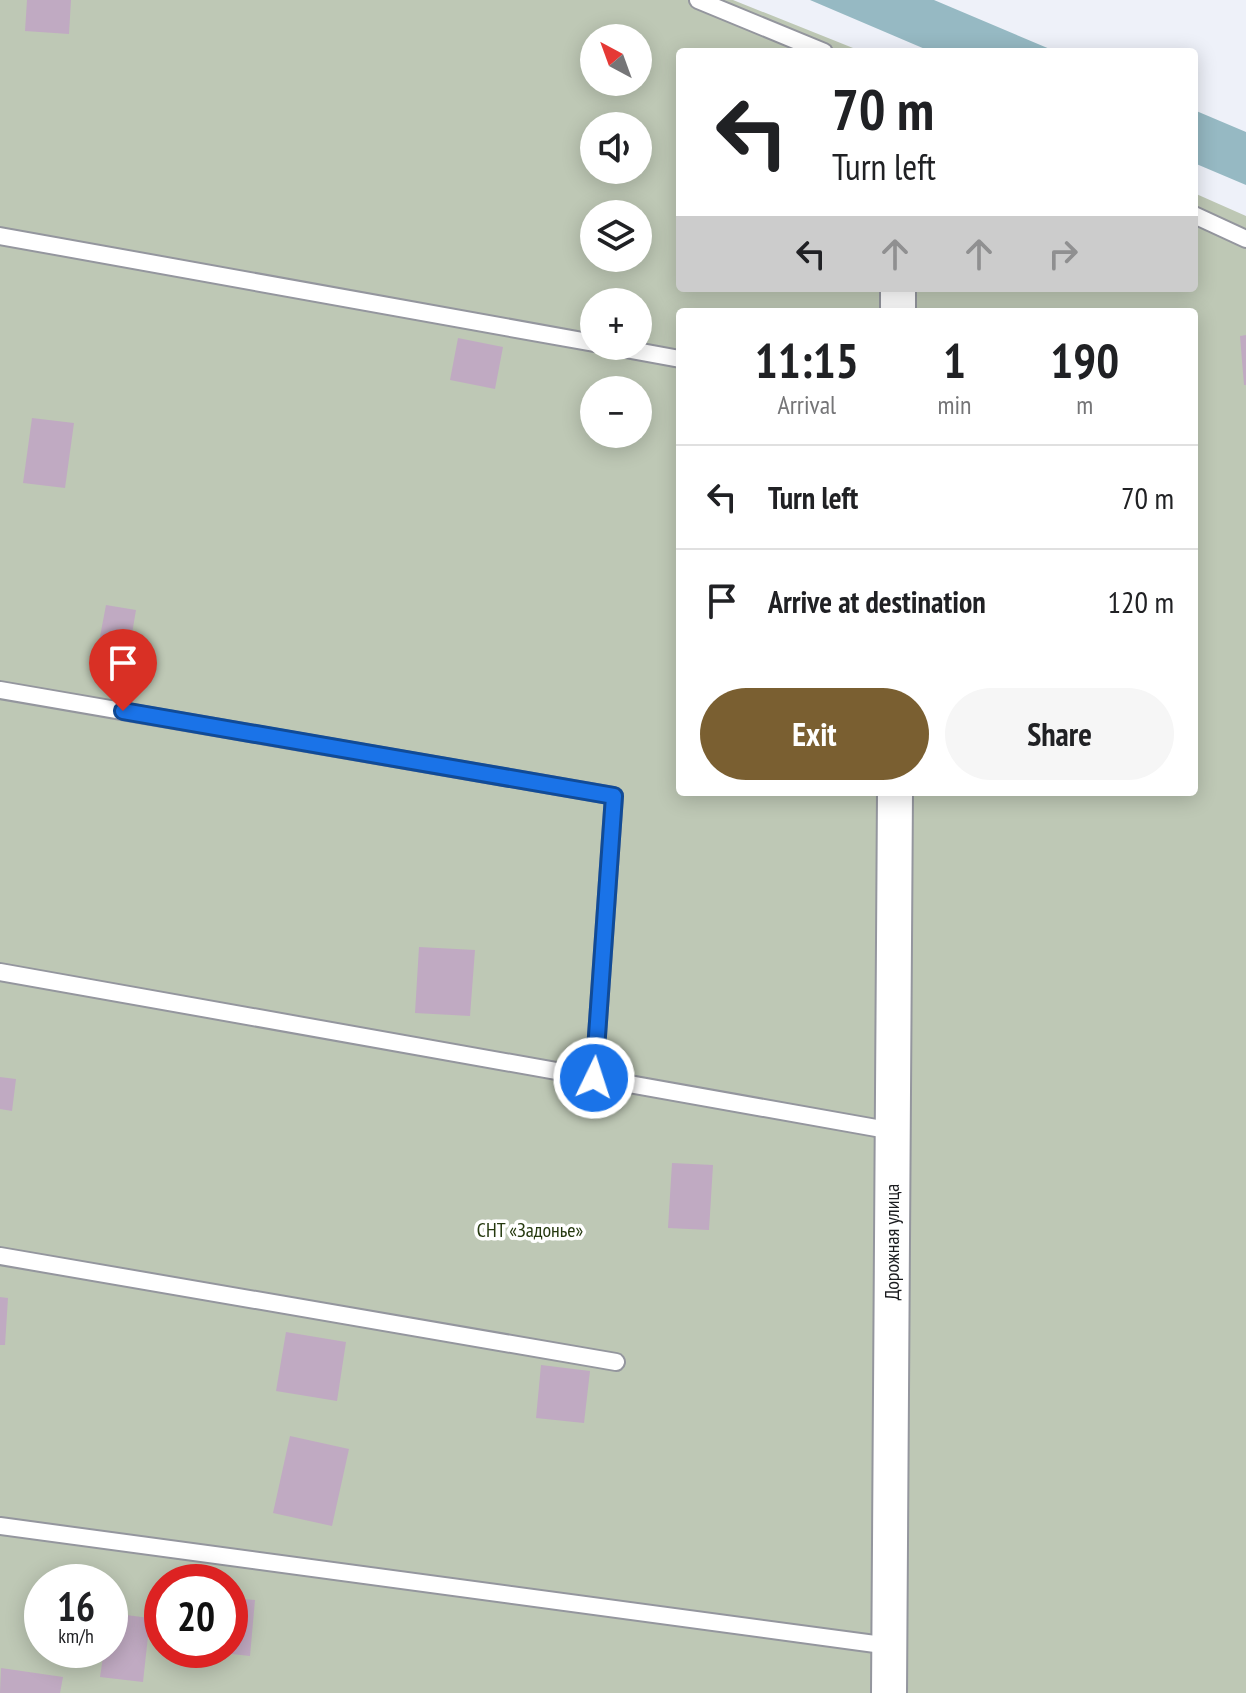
<!DOCTYPE html>
<meta charset="utf-8">
<style>
body{margin:0;font-family:"PT Sans Narrow",sans-serif;background:#f6f6f6;color:#202124;height:100vh;display:flex;flex-direction:column;font-size:30px;white-space:nowrap}
*{box-sizing:border-box;margin:0}
p{font-size:26px;color:#757577}
.icon{flex:none;width:44px;height:44px;fill:none;stroke:currentColor;stroke-width:2;stroke-linecap:round;stroke-linejoin:round}
.map{position:relative;flex:1;overflow:hidden}
.panel{position:absolute;left:676px;top:308px;width:522px;height:488px;display:flex;flex-direction:column;background:#fff;border-radius:8px;box-shadow:0 4px 20px #0003}
.panel>*{flex:none}
.banner{position:absolute;left:676px;top:48px;width:522px;height:244px;border-radius:8px;box-shadow:0 4px 20px #0003;background:#fff;color:#202124;overflow:hidden}
.needle{width:52px;rotate:319deg}
.fabs{position:absolute;left:580px;top:24px;display:grid;gap:16px}
.fabs a{display:grid;place-items:center;width:72px;height:72px;border-radius:50%;background:#fff;box-shadow:0 4px 20px #0003;font-size:40px}
.speed{position:absolute;left:24px;top:1564px;display:flex;gap:16px;font-size:40px;font-weight:700;text-align:center}
.speed>*{display:grid;place-content:center;width:104px;height:104px;border-radius:50%;background:#fff;box-shadow:0 4px 20px #0003;line-height:1}
.speed small{font-size:20px;font-weight:400}
.speed .limit{border:12px solid #d22;background:#fff;color:#111}
.pin{position:absolute;display:grid;place-items:center;width:68px;height:68px;color:#fff;margin:-82px -34px;border-radius:50% 50% 50% 0;rotate:-45deg;box-shadow:0 0 8px #0007}
.pin .icon{rotate:45deg}
.me{position:absolute;width:88px;margin:-44px;rotate:4deg;stroke-linejoin:round;filter:drop-shadow(0 0 6px #0008)}
.turn{display:flex;align-items:center;gap:28px;height:168px;padding:0 24px;font-size:36px}
.turn .icon{width:104px;height:104px;stroke-width:2.5}
.turn b{display:block;font-size:56px;line-height:68px}
.lanes{display:flex;align-items:center;height:76px;padding:0 24px;background:#0003;justify-content:center;gap:40px;direction:ltr}
.lanes .off{opacity:.35}
.eta{display:flex;justify-content:space-evenly;align-items:center;height:136px;text-align:center}
.eta b{font-size:48px;font-weight:600;line-height:56px}
.cta{display:flex;gap:16px;margin-top:auto;padding:16px 24px}
.cta a{flex:1;height:92px;border-radius:48px;background:#7a5f31;color:#fff;font-size:32px;font-weight:600;line-height:92px;text-align:center}
.cta a+a{background:#f6f6f6;color:#202124}
ul{padding:0;list-style:none}
li{display:flex;align-items:center;gap:24px;height:104px;padding:0 24px;border-top:2px solid #e0e0e0}
li div{flex:1}
li b{display:block;font-size:30px}
li em{font-style:normal}
.map>svg:first-child{display:block}
.green{fill:#bec8b5;fill-rule:evenodd}
.water{fill:#96b9c3}
.building{fill:#c0aac2}
.lines{fill:none;stroke-linecap:round;stroke-linejoin:round}
.lane-casing{stroke:#94969e;stroke-width:20}
.street-casing{stroke:#94969e;stroke-width:38}
.lane{stroke:#fff;stroke-width:16}
.street{stroke:#fff;stroke-width:34}
.route-casing{stroke:#114b97;stroke-width:20}
.route{stroke:#1a73e8;stroke-width:14}
.labels{text-anchor:middle;dominant-baseline:central;stroke-width:7;stroke-linejoin:round;paint-order:stroke}
.park-label{font-size:20px;fill:#25390f;stroke:#fff}
.street-label{font-size:20px;fill:#1b1c1f;stroke:#fff}
</style>
<div class="map">
<svg width="1246" height="1693" viewBox="0 0 1246 1693">
<rect width="100%" height="100%" fill="#eef1f9"/>
<path class="green" d="M0,0H733L863,52H680V288H1194V193L1246,216V1693H0ZM594,38H638V82H594ZM594,126H638V170H594ZM594,214H638V258H594ZM594,302H638V346H594ZM680,312H1194V792H680ZM594,390H638V434H594ZM42,1582H110V1650H42ZM162,1582H230V1650H162Z"/>
<path class="water" d="M810,0H934L1057,52H932Z
M1194,110L1246,132V185L1194,163Z"/>
<path class="building" d="M27,0H71L69,34L25,31Z
M1246,335V385H1244L1240,336Z
M458,338L503,347L495,389L450,380Z
M32,418L74,423L65,488L23,483Z
M106,605L136,610L126,669L95,663Z
M419,947L475,950L470,1016L415,1013Z
M0,1077L16,1079L12,1111L0,1109Z
M672,1163L713,1165L709,1230L668,1228Z
M0,1297L8,1298L5,1345H0Z
M286,1332L346,1342L337,1401L276,1391Z
M541,1365L590,1371L584,1423L536,1418Z
M290,1436L349,1449L332,1526L273,1513Z
M192,1578L212,1580V1582H192Z
M230,1598L255,1600L250,1656L214,1652L230,1650Z
M110,1613L150,1618L143,1682L100,1677L104,1650H110Z
M1,1668L63,1677L60,1693H0Z"/>
<g class="lines">
<defs>
<path id="lane" d="M698,0L824,52
M1194,215L1246,239
M0,236L594,343
M609,346L680,359
M0,690L614,796L594,1078
M0,972L893,1131
M0,1256L616,1362
M0,1526L890,1646"/>
<path id="street" d="M898,312V288
M889,1693L895,792"/>
</defs>
<use href="#lane" class="lane-casing"/>
<use href="#street" class="street-casing"/>
<use href="#lane" class="lane"/>
<use href="#street" class="street"/>
</g>
<g class="lines">
<defs>
<path id="route" d="M123,711L614,796L594,1078"/>
</defs>
<use href="#route" class="route-casing"/>
<use href="#route" class="route"/>
</g>
<g class="labels">
<g class="park-label">
<text x="530" y="1230">СНТ «Задонье»</text>
</g>
<g class="street-label">
<text transform="translate(892 1242) rotate(-90)">Дорожная улица</text>
</g>
</g>
</svg>
<div class="fabs">
<a><svg class="needle" viewBox="-14 -14 28 28"><path d="M0-13l5 13h-10z" fill="#e53935"/><path d="M0 13l5-13h-10z" fill="#757577"/></svg></a>
<a><svg class="icon" aria-label="sound" viewBox="0 0 24 24"><path d="M4 9h4l5-4v14l-5-4H4zM17 9q2 3 0 6"/></svg></a>
<a><svg class="icon" aria-label="layers" viewBox="0 0 24 24"><path d="M12 4l9 5-9 5-9-5zM3 14l9 5 9-5"/></svg></a>
<a>+</a>
<a>−</a>
</div>
<div class="speed"><div>16<small>km/h</small></div><div class="limit">20</div></div>
<div class="pin" style="left:123px;top:711px;background:#d93025"><svg class="icon" aria-label="arrive" viewBox="0 0 24 24"><path d="M6 21V4h12l-3 4 3 4H6"/></svg></div>
<svg class="me" style="left:594px;top:1078px" viewBox="-20 -20 40 40"><circle r="17" fill="#1a73e8" stroke="#fff" stroke-width="3"/><path d="M0-11L8 9 0 5-8 9z" fill="#fff"/></svg>
<div class="banner">
<div class="turn"><svg class="icon" aria-label="left" viewBox="0 0 24 24"><path d="M17 20v-9H6M10 6l-5 5 5 5"/></svg><div><b>70 m</b>Turn left</div></div>
<div class="lanes"><svg class="icon" aria-label="left" viewBox="0 0 24 24"><path d="M17 20v-9H6M10 6l-5 5 5 5"/></svg><svg class="icon off" aria-label="ahead" viewBox="0 0 24 24"><path d="M12 20V5M6 11l6-6 6 6"/></svg><svg class="icon off" aria-label="ahead" viewBox="0 0 24 24"><path d="M12 20V5M6 11l6-6 6 6"/></svg><svg class="icon off" aria-label="right" viewBox="0 0 24 24"><path d="M7 20v-9h11M14 6l5 5-5 5"/></svg></div>
</div>
<section class="panel">
<div class="eta">
<div><b>11:15</b><p>Arrival</p></div>
<div><b>1</b><p>min</p></div>
<div><b>190</b><p>m</p></div>
</div>
<ul>
<li><svg class="icon" aria-label="left" viewBox="0 0 24 24"><path d="M17 20v-9H6M10 6l-5 5 5 5"/></svg><div><b>Turn left</b></div><em>70 m</em></li>
<li><svg class="icon" aria-label="arrive" viewBox="0 0 24 24"><path d="M6 21V4h12l-3 4 3 4H6"/></svg><div><b>Arrive at destination</b></div><em>120 m</em></li>
</ul>
<div class="cta"><a>Exit</a><a>Share</a></div>
</section>
</div>
